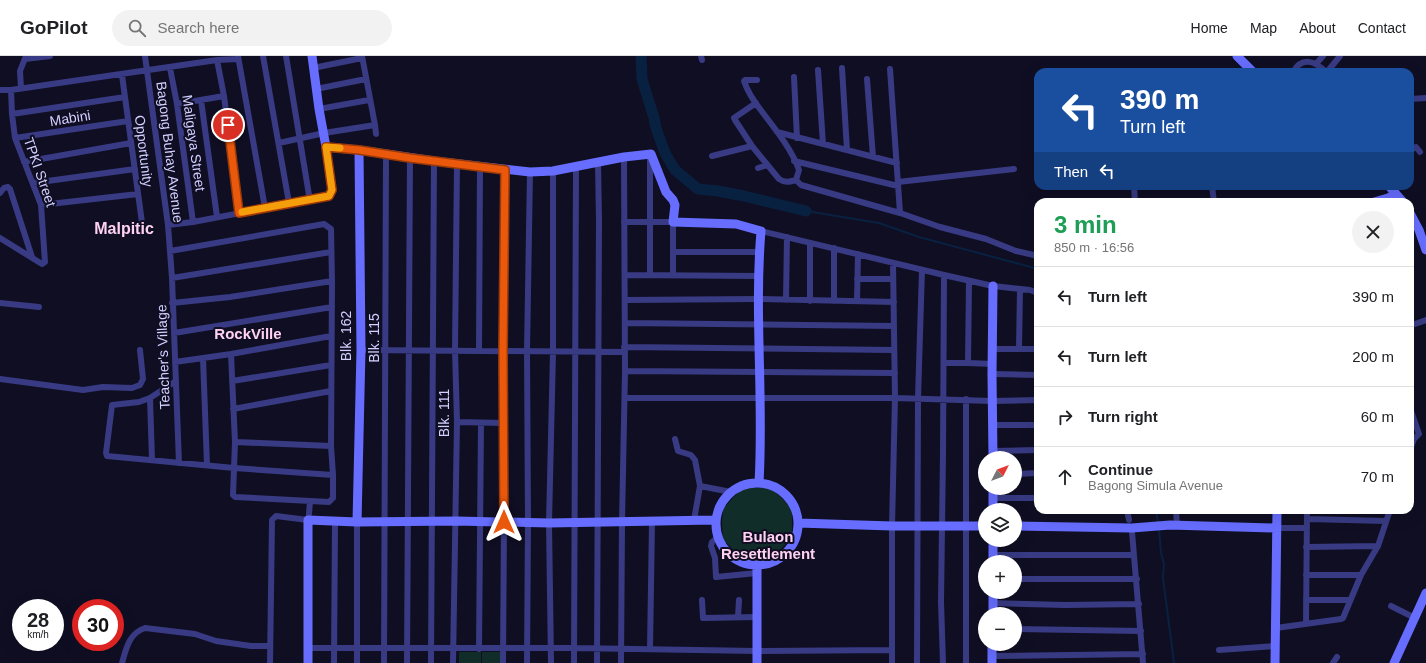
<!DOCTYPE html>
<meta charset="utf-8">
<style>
body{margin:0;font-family:Helvetica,sans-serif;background:#f2f2f2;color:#202124;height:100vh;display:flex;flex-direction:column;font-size:15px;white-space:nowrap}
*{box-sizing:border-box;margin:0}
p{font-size:13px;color:#757577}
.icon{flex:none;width:22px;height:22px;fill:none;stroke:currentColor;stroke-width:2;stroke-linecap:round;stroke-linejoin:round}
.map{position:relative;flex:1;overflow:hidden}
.drawer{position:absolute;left:1034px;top:142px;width:380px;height:316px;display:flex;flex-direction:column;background:#fff;border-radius:12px;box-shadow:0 4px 16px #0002}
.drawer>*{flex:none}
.guide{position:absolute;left:1034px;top:12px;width:380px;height:122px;border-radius:12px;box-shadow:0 4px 16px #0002;background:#1a4fa0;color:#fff;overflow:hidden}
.needle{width:26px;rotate:48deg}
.tools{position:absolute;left:978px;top:395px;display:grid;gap:8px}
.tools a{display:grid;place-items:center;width:44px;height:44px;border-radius:50%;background:#fff;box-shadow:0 4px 16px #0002;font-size:20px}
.speed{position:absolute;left:12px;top:543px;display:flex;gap:8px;font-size:20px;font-weight:700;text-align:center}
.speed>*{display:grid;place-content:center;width:52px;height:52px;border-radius:50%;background:#fff;box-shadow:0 4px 16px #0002;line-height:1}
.speed small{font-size:10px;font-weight:400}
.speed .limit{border:6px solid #d22;background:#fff;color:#111}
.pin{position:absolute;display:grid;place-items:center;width:34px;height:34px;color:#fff;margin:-17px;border:2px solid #fff;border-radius:50%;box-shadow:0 1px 4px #0007}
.me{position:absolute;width:44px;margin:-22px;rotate:0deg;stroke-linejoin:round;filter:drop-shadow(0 0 3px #0008)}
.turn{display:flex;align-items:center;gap:14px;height:84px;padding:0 20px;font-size:18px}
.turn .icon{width:52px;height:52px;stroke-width:2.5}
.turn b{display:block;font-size:28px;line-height:34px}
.then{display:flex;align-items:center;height:38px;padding:0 20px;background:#0003;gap:8px;font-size:15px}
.round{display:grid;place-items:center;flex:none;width:42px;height:42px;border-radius:21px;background:#f2f2f2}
.head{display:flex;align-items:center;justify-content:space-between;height:68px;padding:0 20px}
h1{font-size:24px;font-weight:600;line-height:30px;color:#1e9e55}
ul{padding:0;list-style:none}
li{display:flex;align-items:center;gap:12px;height:60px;padding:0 20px;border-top:1px solid #e0e0e0}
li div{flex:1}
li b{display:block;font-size:15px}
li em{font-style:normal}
header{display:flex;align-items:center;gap:24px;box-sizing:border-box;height:56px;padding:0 20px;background:#fff;border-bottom:1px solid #e0e0e0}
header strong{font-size:19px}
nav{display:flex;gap:22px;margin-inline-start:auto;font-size:14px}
.search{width:280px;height:36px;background:#f2f2f2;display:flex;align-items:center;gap:10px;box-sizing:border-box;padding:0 14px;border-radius:22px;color:#757577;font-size:15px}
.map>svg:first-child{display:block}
.green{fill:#112d2a}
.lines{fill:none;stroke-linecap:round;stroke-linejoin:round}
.stream{stroke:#092141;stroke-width:2}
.river{stroke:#092141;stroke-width:11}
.street{stroke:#383b83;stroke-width:6}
.secondary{stroke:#676eff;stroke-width:9}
.route-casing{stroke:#983908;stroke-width:10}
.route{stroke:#ea580c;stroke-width:7}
.slow{stroke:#f59e0b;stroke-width:7}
.labels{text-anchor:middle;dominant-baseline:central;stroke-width:4;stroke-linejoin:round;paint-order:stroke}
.street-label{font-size:14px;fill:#d2d0ff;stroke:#100e23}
.neighbourhood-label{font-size:15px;font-weight:bold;fill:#ffd2f2;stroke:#100e23}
.quarter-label{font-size:16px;font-weight:bold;fill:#ffd2f2;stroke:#100e23}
</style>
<header>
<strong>GoPilot</strong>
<div class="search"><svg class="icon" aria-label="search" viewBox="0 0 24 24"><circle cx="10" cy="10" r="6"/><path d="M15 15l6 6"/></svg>Search here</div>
<nav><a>Home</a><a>Map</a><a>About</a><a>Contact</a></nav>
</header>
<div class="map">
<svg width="1426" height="607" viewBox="0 0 1426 607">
<rect width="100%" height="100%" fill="#100e23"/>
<path class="green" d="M742,432H771L792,452V482C779,495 761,516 741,501C735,496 729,489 723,484L722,467L723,453Z
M459,596H481V607H459Z
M482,596H501V607H482Z"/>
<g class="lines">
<path class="stream" d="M806,155L879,167L919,181L1038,213
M1156,454L1158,467
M1159,473L1161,497L1164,508L1163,522L1174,607"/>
<path class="river" d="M641,0L642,23L654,62L656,72L665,97L675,114L698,133L718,135L744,140L806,155"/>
<path class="street" d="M145,0L168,169L172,222L179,407
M238,0L265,152
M263,0L289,147
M286,0L310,145
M701,0L702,4
M25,3L50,0
M217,4L224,40L239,157
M1316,8L1323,0
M170,12L177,48L193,166
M313,12L362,2
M842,12L847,94
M890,13L900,157
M818,14L823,88
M1293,16C1302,0 1315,5 1326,16
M1327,16L1340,0
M122,19L143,174
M794,21L797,82
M867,23L873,101
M757,24H745L744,25C748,37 755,47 763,57C776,74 792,94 799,114L796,124L801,129L900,157L940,171L986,183L1016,195L1038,200
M21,32L20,15L26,0
M316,33L366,23
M0,34H11L217,4L238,3
M1410,43L1426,42
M201,44L217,161
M756,47L734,62L735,64L752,90L779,123C785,127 789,126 796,124
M177,48L224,40
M319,53L369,44
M12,58L125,41
M375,69L376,78
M777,76L897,107
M15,82L128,65
M279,87L324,77L375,69L362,0
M1410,94L1416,91L1420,96
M650,99V219
M712,100L752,90
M794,105L898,130
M24,106L131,87
M758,112L767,109
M898,126L1014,113
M33,127L135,113
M1134,130L1135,146
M1212,130L1214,146
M0,137L4,132L8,131L10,133L32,201
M41,149L138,138
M624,166H673V219
M168,169L193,166L329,140L332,134L326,91
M761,175L944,219L993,230L1030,234L1038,237
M0,182L42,208L45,206L41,149L15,82L12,58L11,34
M834,192V245
M170,195L324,168L331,173L332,225L331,390L333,419V442L329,446L235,441L233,439L235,386L231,298
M674,196H759
M625,219L759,220
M172,222L331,196
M857,223H893
M969,225L968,307L993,308
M625,244L759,243L894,246
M786,244L787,181
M810,245V187
M857,245L858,198
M0,247L39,251
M172,247L230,241L332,225
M625,267L894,270
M1415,268L1426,264
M174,277L332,251
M624,291L893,294
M993,293H1038
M1019,293L1020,233
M361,294L625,296
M479,295L480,110
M203,302L207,409
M175,306L231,298L331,280
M944,307H968
M625,315L895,317
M992,318L1038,319
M0,323L83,334L103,331L132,332L140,329L143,323L140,294
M176,325L150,342L139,346L112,349L106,397L107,400L234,412L333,419
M232,325L331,309
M150,342L152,404
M625,342H895L992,345L1038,344
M1410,352L1419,378L1414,383L1410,394
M233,353L331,335
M457,366L504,367
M994,369H1038
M675,383L678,395L691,399L695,404L700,430L694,464
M235,386L331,390
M993,395L1038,394
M1015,418L1038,417
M700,430L731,436
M993,442H1038
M1127,454L1129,464
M1176,454L1177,470
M309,458L310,445
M1307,463L1386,465
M1276,472H1307
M1132,476L1143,607
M717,482L712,486L711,490L715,502L716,521L757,517
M1306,491L1378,490
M993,499H1133
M1306,519H1361
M1015,523H1137
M702,544L703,562L757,561
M1306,544H1349
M993,547L1065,549L1139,548
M1391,550L1415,562
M738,561L739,544
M1306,568L1307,454
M1276,572L1341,563L1343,562L1361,519L1378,490L1390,454
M1015,573L1141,575
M308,592H574L757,595L892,594
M479,593L481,367
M650,593L652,466
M1219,594L1275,590
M992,600L1143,598
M122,607C126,593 129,577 145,572L195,578L216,585L251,590H269
M270,607L272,464L276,460L308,464
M334,607L335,465
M357,607V466
M384,607L386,98
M407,607L410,102
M431,607L434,105
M453,607L457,366L455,294L457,108
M503,607L504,466L503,295L505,114
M527,607L528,466L527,295L530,116
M551,607L549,467L553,296V115
M574,607L576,112
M597,607L599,165L598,106
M621,607L622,466L625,315L624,101
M892,607V470L895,342L893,207
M917,607L918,342L922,214
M943,607L941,546L943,397L944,219
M966,607V343
M1333,607L1337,601"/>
<path class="secondary" d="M312,0L319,53L326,91L359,94L434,105L530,116L553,115L624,101L651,98L666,136L673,144L675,149L673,166L736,168L761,175C754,259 764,343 759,427
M1237,0L1253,16
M1389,130L1403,146
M1374,146L1388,142L1396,138
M1410,157L1419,174L1426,194
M993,230L992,318L993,402
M716 468a41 41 0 1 1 82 0a41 41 0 1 1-82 0Z
M993,454V432
M357,466L361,294L359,94
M798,467L892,470H985
M1015,470L1132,472L1170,469L1276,472
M993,506V484
M993,558V536
M308,607V464L357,466L456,465L549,467L714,464
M757,607V510
M992,607V588
M1275,607L1277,454
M1394,607L1426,537"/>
</g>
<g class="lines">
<defs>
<path id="route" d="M228,69L239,157L329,140L332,134L326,91L359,94L410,102L505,114L503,295L504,466"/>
</defs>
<use href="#route" class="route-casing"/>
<use href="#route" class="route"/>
<path class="slow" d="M242,156L329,140L332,134L326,91L340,92"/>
</g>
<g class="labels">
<g class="street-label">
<text transform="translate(70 62) rotate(-9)">Mabini</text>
<text transform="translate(194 87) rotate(82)">Maligaya Street</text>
<text transform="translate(144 95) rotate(83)">Opportunity</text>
<text transform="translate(170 96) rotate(83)">Bagong Buhay Avenue</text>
<text transform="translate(40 116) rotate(71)">TPKI Street</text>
<text transform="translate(346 280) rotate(-90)">Blk. 162</text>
<text transform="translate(374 282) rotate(-90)">Blk. 115</text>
<text transform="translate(163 301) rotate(-92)">Teacher's Village</text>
<text transform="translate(444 357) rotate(-90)">Blk. 111</text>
</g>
<g class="neighbourhood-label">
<text x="248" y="277">RockVille</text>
<text x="768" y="480">Bulaon<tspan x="768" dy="17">Resettlement</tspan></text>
</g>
<g class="quarter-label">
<text x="124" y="172">Malpitic</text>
</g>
</g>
</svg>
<div class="tools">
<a><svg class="needle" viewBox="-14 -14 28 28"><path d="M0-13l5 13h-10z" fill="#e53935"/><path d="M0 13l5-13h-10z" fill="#757577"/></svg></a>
<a><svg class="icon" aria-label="layers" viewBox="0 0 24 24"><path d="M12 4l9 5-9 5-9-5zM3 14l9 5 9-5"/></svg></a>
<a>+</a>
<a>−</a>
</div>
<div class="speed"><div>28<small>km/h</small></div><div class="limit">30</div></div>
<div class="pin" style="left:228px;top:69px;background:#d93025"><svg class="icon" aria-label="arrive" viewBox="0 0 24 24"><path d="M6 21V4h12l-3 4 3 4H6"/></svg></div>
<svg class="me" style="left:504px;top:466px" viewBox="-20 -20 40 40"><path d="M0-17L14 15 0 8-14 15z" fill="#ea580c" stroke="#fff" stroke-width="4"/></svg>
<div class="guide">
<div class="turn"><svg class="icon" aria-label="left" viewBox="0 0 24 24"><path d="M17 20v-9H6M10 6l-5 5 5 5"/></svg><div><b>390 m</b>Turn left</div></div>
<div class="then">Then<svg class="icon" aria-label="left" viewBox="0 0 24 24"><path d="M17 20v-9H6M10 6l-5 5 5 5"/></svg></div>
</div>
<section class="drawer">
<div class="head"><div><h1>3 min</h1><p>850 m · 16:56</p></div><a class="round"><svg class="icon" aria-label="close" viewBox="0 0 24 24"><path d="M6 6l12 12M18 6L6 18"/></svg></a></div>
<ul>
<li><svg class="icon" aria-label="left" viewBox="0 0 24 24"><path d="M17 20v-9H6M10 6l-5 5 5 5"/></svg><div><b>Turn left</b></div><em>390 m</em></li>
<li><svg class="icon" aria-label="left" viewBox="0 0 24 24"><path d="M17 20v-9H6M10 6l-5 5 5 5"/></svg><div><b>Turn left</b></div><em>200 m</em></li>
<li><svg class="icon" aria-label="right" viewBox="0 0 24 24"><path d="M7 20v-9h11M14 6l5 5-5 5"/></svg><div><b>Turn right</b></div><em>60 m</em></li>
<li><svg class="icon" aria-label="ahead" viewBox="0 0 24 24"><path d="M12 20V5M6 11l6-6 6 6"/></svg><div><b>Continue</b><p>Bagong Simula Avenue</p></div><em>70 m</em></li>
</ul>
</section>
</div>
